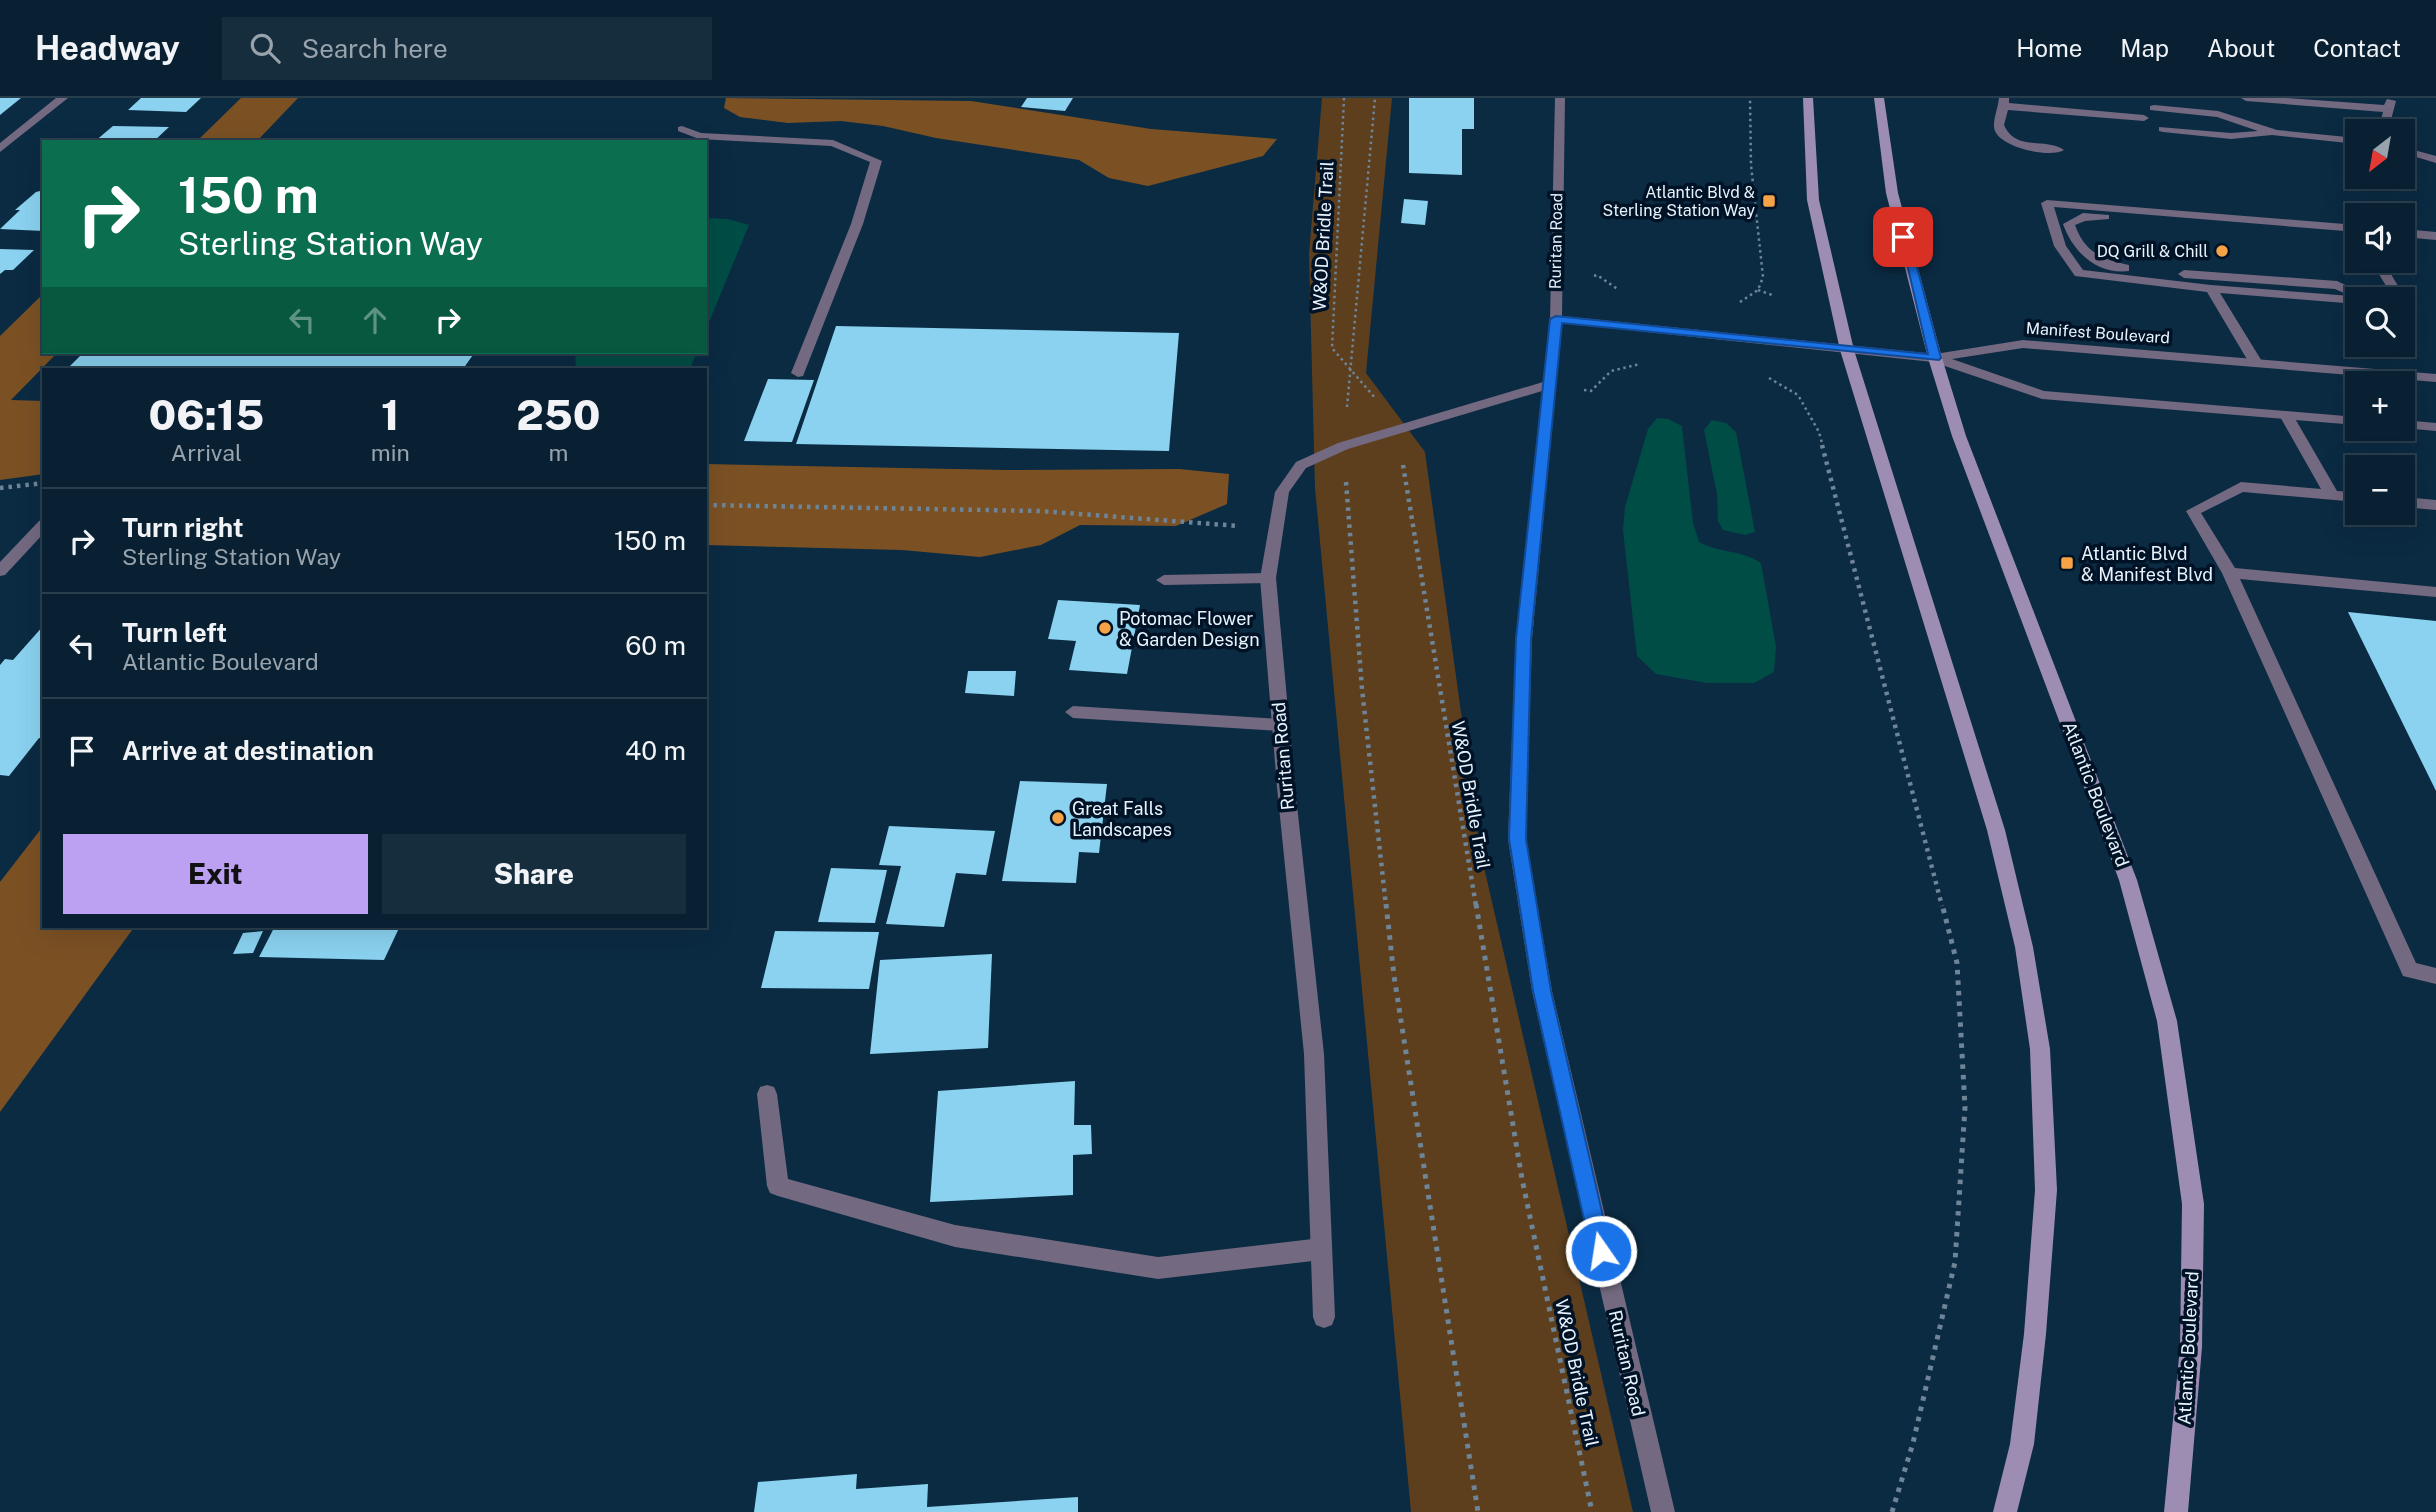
<!DOCTYPE html>
<meta charset="utf-8">
<style>
body{margin:0;font-family:"Public Sans",sans-serif;background:#162d3e;color:#f1f3f6;height:100vh;display:flex;flex-direction:column;font-size:26px;white-space:nowrap}
*{box-sizing:border-box;margin:0}
p{font-size:23px;color:#98a3ac}
.icon{flex:none;width:38px;height:38px;fill:none;stroke:currentColor;stroke-width:2;stroke-linecap:round;stroke-linejoin:round}
.map{position:relative;flex:1;overflow:hidden}
.panel{position:absolute;left:42px;top:270px;width:665px;height:560px;display:flex;flex-direction:column;background:#082032;border-radius:0px;box-shadow:0 7px 28px #0002,0 0 0 2px #293e4d}
.panel>*{flex:none}
.guide{position:absolute;left:42px;top:42px;width:665px;height:214px;border-radius:0px;box-shadow:0 7px 28px #0002,0 0 0 2px #293e4d;background:#0b6e4f;color:#fff;overflow:hidden}
.needle{width:46px;rotate:211deg}
.controls{position:absolute;left:2345px;top:21px;display:grid;gap:14px}
.controls a{display:grid;place-items:center;width:70px;height:70px;border-radius:0px;background:#082032;box-shadow:0 7px 28px #0002,0 0 0 2px #293e4d;font-size:35px}
.pin{position:absolute;display:grid;place-items:center;width:60px;height:60px;color:#fff;margin:-30px;border-radius:14px;box-shadow:0 4px 10px #0006}
.me{position:absolute;width:77px;margin:-38px;rotate:347deg;stroke-linejoin:round;filter:drop-shadow(0 0 5px #0008)}
.turn{display:flex;align-items:center;gap:24px;height:147px;padding:0 21px;font-size:32px}
.turn .icon{width:91px;height:91px;stroke-width:2.5}
.turn b{display:block;font-size:49px;line-height:60px}
.lanes{display:flex;align-items:center;height:66px;padding:0 21px;background:#0003;justify-content:center;gap:35px;direction:ltr}
.lanes .off{opacity:.35}
.eta{display:flex;justify-content:space-evenly;align-items:center;height:119px;text-align:center}
.eta b{font-size:42px;font-weight:800;line-height:49px}
.button{display:flex;gap:14px;margin-top:auto;padding:14px 21px}
.button a{flex:1;height:80px;border-radius:0px;background:#bca0f2;color:#111;font-size:28px;font-weight:800;line-height:80px;text-align:center}
.button a+a{background:#162d3e;color:#f1f3f6}
ul{padding:0;list-style:none}
li{display:flex;align-items:center;gap:21px;height:105px;padding:0 21px;border-top:2px solid #293e4d}
li div{flex:1}
li b{display:block;font-size:26px}
li em{font-style:normal}
header{display:flex;align-items:center;gap:42px;box-sizing:border-box;height:98px;padding:0 35px;background:#082032;border-bottom:2px solid #293e4d}
header strong{font-size:33px}
nav{display:flex;gap:38px;margin-inline-start:auto;font-size:24px}
.search{width:490px;height:63px;background:#162d3e;display:flex;align-items:center;gap:18px;box-sizing:border-box;padding:0 24px;border-radius:0px;color:#98a3ac;font-size:26px}
.map>svg:first-child{display:block}
.green{fill:#5d3f1e}
.forest{fill:#7b5124}
.water{fill:#004d46}
.building{fill:#8ad2f0}
.lines{fill:none;stroke-linecap:round;stroke-linejoin:round}
.path-far2{stroke:#6e8497;stroke-width:2.5;stroke-dasharray:2.5 3.5;stroke-linecap:butt}
.path-far1{stroke:#6e8497;stroke-width:4.5;stroke-dasharray:3.5 5;stroke-linecap:butt}
.path{stroke:#6e8497;stroke-width:5;stroke-dasharray:4.5 6;stroke-linecap:butt}
.service{fill:#736980;fill-rule:evenodd}
.minor{fill:#736980;fill-rule:evenodd}
.secondary{fill:#9e8db2;fill-rule:evenodd}
.route{fill:#1a73e8;stroke:#114b97;stroke-width:2}
.poi-dot{fill:#f5a346;stroke:#001225;stroke-width:2.5}
.labels{text-anchor:middle;dominant-baseline:central;stroke-width:7;stroke-linejoin:round;paint-order:stroke}
.far-poi-label{font-size:16px;fill:#e8f3fe;stroke:#001225;text-anchor:end}
.far-street-label{font-size:16px;fill:#e8f3fe;stroke:#001225}
.street-label{font-size:18px;fill:#e8f3fe;stroke:#001225}
.poi-label{font-size:18px;fill:#e8f3fe;stroke:#001225;text-anchor:start}
</style>
<header>
<strong>Headway</strong>
<div class="search"><svg class="icon" aria-label="search" viewBox="0 0 24 24"><circle cx="10" cy="10" r="6"/><path d="M15 15l6 6"/></svg>Search here</div>
<nav><a>Home</a><a>Map</a><a>About</a><a>Contact</a></nav>
</header>
<div class="map">
<svg width="2436" height="1414" viewBox="0 0 2436 1414">
<rect width="100%" height="100%" fill="#0b2b43"/>
<path class="green" d="M1322,0H1392L1366,275L1425,354L1480,752L1633,1414H1411L1315,390L1309,156Z"/>
<path class="forest" d="M241,0H298L256,44H196Z
M726,0L971,3L1151,31L1277,41L1263,58L1148,88L1109,80L1079,62L936,40L883,28L841,23L788,25L740,19L724,10Z
M44,195V254H58L11,302L44,303V376L0,382V238Z
M705,366L1006,372L1179,371L1229,376L1227,406L1176,428L1080,427L1041,447L980,459L902,452L705,447Z
M44,727V828H135L0,1014V784Z"/>
<path class="water" d="M705,120L728,121L749,127L705,234Z
M575,254H697L690,271H576Z
M1657,320L1668,321L1682,328L1693,425L1699,444C1719,455 1742,452 1761,465L1776,549L1774,574L1754,585H1707L1656,576L1637,558L1623,432L1625,409L1648,331Z
M1712,322L1726,325L1736,334L1755,434L1745,437L1723,432L1718,423L1717,396L1704,332Z"/>
<path class="building" d="M0,0H21L0,17Z
M141,0H201L186,14L128,12Z
M1027,0H1073L1065,13L1021,9Z
M1409,0H1474V31H1462V77L1409,75Z
M113,28L169,29L153,44H94Z
M44,92V133L0,131L20,112H15L36,94Z
M1404,101L1428,103L1425,127L1401,125Z
M0,151L34,152L13,172H5L0,176Z
M836,228L1179,235L1169,353L796,346Z
M84,254H475L463,271H67Z
M768,281L814,282L792,344L744,343Z
M1058,502L1140,507L1127,576L1069,572L1076,543L1048,541Z
M2348,514L2436,523V693Z
M44,527V641L39,640L9,678L0,677V567L5,561L13,562Z
M968,573H1016L1014,598L965,595Z
M1020,683L1107,686L1099,755L1079,754L1076,785L1002,783Z
M889,728L995,733L986,777L956,775L944,829L886,826L901,768L879,767Z
M831,770L887,772L875,825L818,824Z
M275,828H400L384,862L259,859Z
M263,833L253,855L233,856L243,835Z
M775,833L879,834L869,891L761,890Z
M992,856L988,950L870,956L880,862Z
M1075,983L1074,1027H1091L1092,1056L1073,1057V1097L930,1104L938,993Z
M857,1376L856,1391L928,1386L927,1409L1078,1399V1414H754L758,1384Z"/>
<g class="lines">
<path class="path-far2" d="M1344,0L1332,250L1376,301
M1594,178L1597,177L1619,192
M1758,192L1772,197
M1740,204L1758,192L1763,179L1751,67L1750,0
M1769,280L1798,297L1819,334L1823,349
M1584,292L1591,293L1611,273L1640,266
M1347,309L1375,0"/>
<path class="path-far1" d="M1822,347L1942,808
M1403,367L1476,808
M1346,384L1362,591L1386,808
M0,390L44,385
M705,407L1040,413L1239,428"/>
<path class="path" d="M1386,806L1394,878L1478,1414
M1476,806L1522,1081L1592,1414
M1892,1414L1913,1345L1955,1164L1965,1009L1957,865L1942,806"/>
<path class="service" d="M1999,0H2009V5L2144,17L2149,20L2144,23L2008,12L2004,27C2016,54 2045,39 2064,52C2051,61 1992,49 1994,27C1994,19 1998,9 1999,0Z
M2241,0H2287L2384,7L2387,1L2396,3L2388,33H2378L2383,14L2246,3Z
M2154,7L2218,13L2277,32L2357,40V46L2272,37L2231,41L2163,34L2159,33V29L2231,35L2258,33L2217,19L2150,12V8Z
M682,28L701,35L833,42L882,63L863,126L803,278L798,279L791,275L851,126L870,64L831,48L699,41L678,33V29Z
M2403,49L2436,58V65L2403,55Z
M2047,102L2357,127V134L2054,109L2066,148L2083,172L2211,187L2351,198L2335,191L2184,180L2178,176L2184,172L2337,183L2375,201H2357V206L2220,195L2263,265L2261,268H2251L2207,194L2075,178L2054,148L2041,105Z
M2083,115L2109,117V121L2085,123L2075,127C2085,155 2102,161 2129,167V173C2097,177 2073,154 2063,126Z
M2403,131L2436,134V142L2403,139Z
M2371,163H2383L2406,201L2404,204L2394,201Z
M2286,313L2293,317L2337,393L2357,394V404L2243,394L2201,415L2235,470L2436,489V499L2240,481L2416,865L2436,870V886L2403,878L2222,475L2186,413L2241,384L2321,391L2279,317Z
M2403,399L2436,402V412L2403,409Z
M1268,475L1276,480L1268,485L1164,487L1156,482L1164,477Z
M1073,608L1280,621L1288,627L1280,633L1073,620L1065,614Z
M767,987L774,989L777,996L788,1081L955,1127L1158,1159L1321,1140L1329,1143L1332,1151L1329,1159L1321,1162L1158,1181L955,1149L778,1098L770,1095L767,1088L757,996L760,989Z"/>
<path class="minor" d="M56,0H68L0,54V45Z
M1555,0H1565L1562,218L1935,256L2023,242L2436,276V284L2023,250L1952,261L2044,293L2357,319V327L2042,301L1933,264L1562,225L1532,541L1526,741L1552,893L1675,1414H1651L1532,893L1508,741L1516,541L1542,293L1348,351L1306,370L1289,394L1276,480L1295,689L1324,956L1335,1219L1332,1227L1324,1230L1316,1227L1313,1219L1304,956L1277,689L1260,480L1275,394L1296,364L1338,345L1543,284L1550,221Z
M2403,322L2436,325V333L2403,330Z
M44,421V435L5,477L0,478V464L39,423Z"/>
<path class="secondary" d="M1803,0H1813L1819,102L1854,252L2005,732L2033,849L2050,951L2057,1092L2046,1236L2034,1346L2017,1414H1993L2010,1346L2024,1236L2035,1092L2030,951L2015,849L1987,732L1840,252L1807,102Z
M1874,0H1884L1898,95L1942,260L1966,338L2137,782L2177,923L2204,1106L2202,1249L2188,1414H2164L2180,1249L2182,1106L2157,923L2119,782L1952,338L1928,260L1886,95Z"/>
</g>
<path class="route" d="M1900,136L1909,139L1941,260L1939,262L1562,225L1531,541L1526,741L1551,893L1611,1153L1608,1159L1601,1162L1594,1159L1591,1153L1533,893L1509,741L1516,541L1550,221L1556,218L1928,256Z"/>
<g class="poi-dot">
<rect x="1762" y="96" width="14" height="14" rx="3.5"/>
<circle cx="2222" cy="153" r="7"/>
<rect x="2060" y="458" width="14" height="14" rx="3.5"/>
<circle cx="1105" cy="530" r="7"/>
<circle cx="1058" cy="720" r="7"/>
</g>
<g class="labels">
<g class="far-poi-label">
<text x="1755" y="94">Atlantic Blvd &amp;<tspan x="1755" dy="18">Sterling Station Way</tspan></text>
<text x="2208" y="153">DQ Grill &amp; Chill</text>
</g>
<g class="far-street-label">
<text transform="translate(1556 143) rotate(-89)">Ruritan Road</text>
<text transform="translate(2098 235) rotate(4)">Manifest Boulevard</text>
</g>
<g class="street-label">
<text transform="translate(1323 138) rotate(-87)">W&amp;OD Bridle Trail</text>
<text transform="translate(1283 658) rotate(-95)">Ruritan Road</text>
<text transform="translate(2096 696) rotate(69)">Atlantic Boulevard</text>
<text transform="translate(1471 697) rotate(80)">W&amp;OD Bridle Trail</text>
<text transform="translate(2188 1250) rotate(-87)">Atlantic Boulevard</text>
<text transform="translate(1627 1265) rotate(77)">Ruritan Road</text>
<text transform="translate(1577 1275) rotate(78)">W&amp;OD Bridle Trail</text>
</g>
<g class="poi-label">
<text x="2081" y="455">Atlantic Blvd<tspan x="2081" dy="21">&amp; Manifest Blvd</tspan></text>
<text x="1119" y="520">Potomac Flower<tspan x="1119" dy="21">&amp; Garden Design</tspan></text>
<text x="1072" y="710">Great Falls<tspan x="1072" dy="21">Landscapes</tspan></text>
</g>
</g>
</svg>
<div class="controls">
<a><svg class="needle" viewBox="-14 -14 28 28"><path d="M0-13l5 13h-10z" fill="#e53935"/><path d="M0 13l5-13h-10z" fill="#98a3ac"/></svg></a>
<a><svg class="icon" aria-label="sound" viewBox="0 0 24 24"><path d="M4 9h4l5-4v14l-5-4H4zM17 9q2 3 0 6"/></svg></a>
<a><svg class="icon" aria-label="search" viewBox="0 0 24 24"><circle cx="10" cy="10" r="6"/><path d="M15 15l6 6"/></svg></a>
<a>+</a>
<a>−</a>
</div>
<div class="pin" style="left:1903px;top:139px;background:#d93025"><svg class="icon" aria-label="arrive" viewBox="0 0 24 24"><path d="M6 21V4h12l-3 4 3 4H6"/></svg></div>
<svg class="me" style="left:1601px;top:1153px" viewBox="-20 -20 40 40"><circle r="17" fill="#1a73e8" stroke="#fff" stroke-width="3"/><path d="M0-11L8 9 0 5-8 9z" fill="#fff"/></svg>
<div class="guide">
<div class="turn"><svg class="icon" aria-label="right" viewBox="0 0 24 24"><path d="M7 20v-9h11M14 6l5 5-5 5"/></svg><div><b>150 m</b>Sterling Station Way</div></div>
<div class="lanes"><svg class="icon off" aria-label="left" viewBox="0 0 24 24"><path d="M17 20v-9H6M10 6l-5 5 5 5"/></svg><svg class="icon off" aria-label="ahead" viewBox="0 0 24 24"><path d="M12 20V5M6 11l6-6 6 6"/></svg><svg class="icon" aria-label="right" viewBox="0 0 24 24"><path d="M7 20v-9h11M14 6l5 5-5 5"/></svg></div>
</div>
<section class="panel">
<div class="eta">
<div><b>06:15</b><p>Arrival</p></div>
<div><b>1</b><p>min</p></div>
<div><b>250</b><p>m</p></div>
</div>
<ul>
<li><svg class="icon" aria-label="right" viewBox="0 0 24 24"><path d="M7 20v-9h11M14 6l5 5-5 5"/></svg><div><b>Turn right</b><p>Sterling Station Way</p></div><em>150 m</em></li>
<li><svg class="icon" aria-label="left" viewBox="0 0 24 24"><path d="M17 20v-9H6M10 6l-5 5 5 5"/></svg><div><b>Turn left</b><p>Atlantic Boulevard</p></div><em>60 m</em></li>
<li><svg class="icon" aria-label="arrive" viewBox="0 0 24 24"><path d="M6 21V4h12l-3 4 3 4H6"/></svg><div><b>Arrive at destination</b></div><em>40 m</em></li>
</ul>
<div class="button"><a>Exit</a><a>Share</a></div>
</section>
</div>
